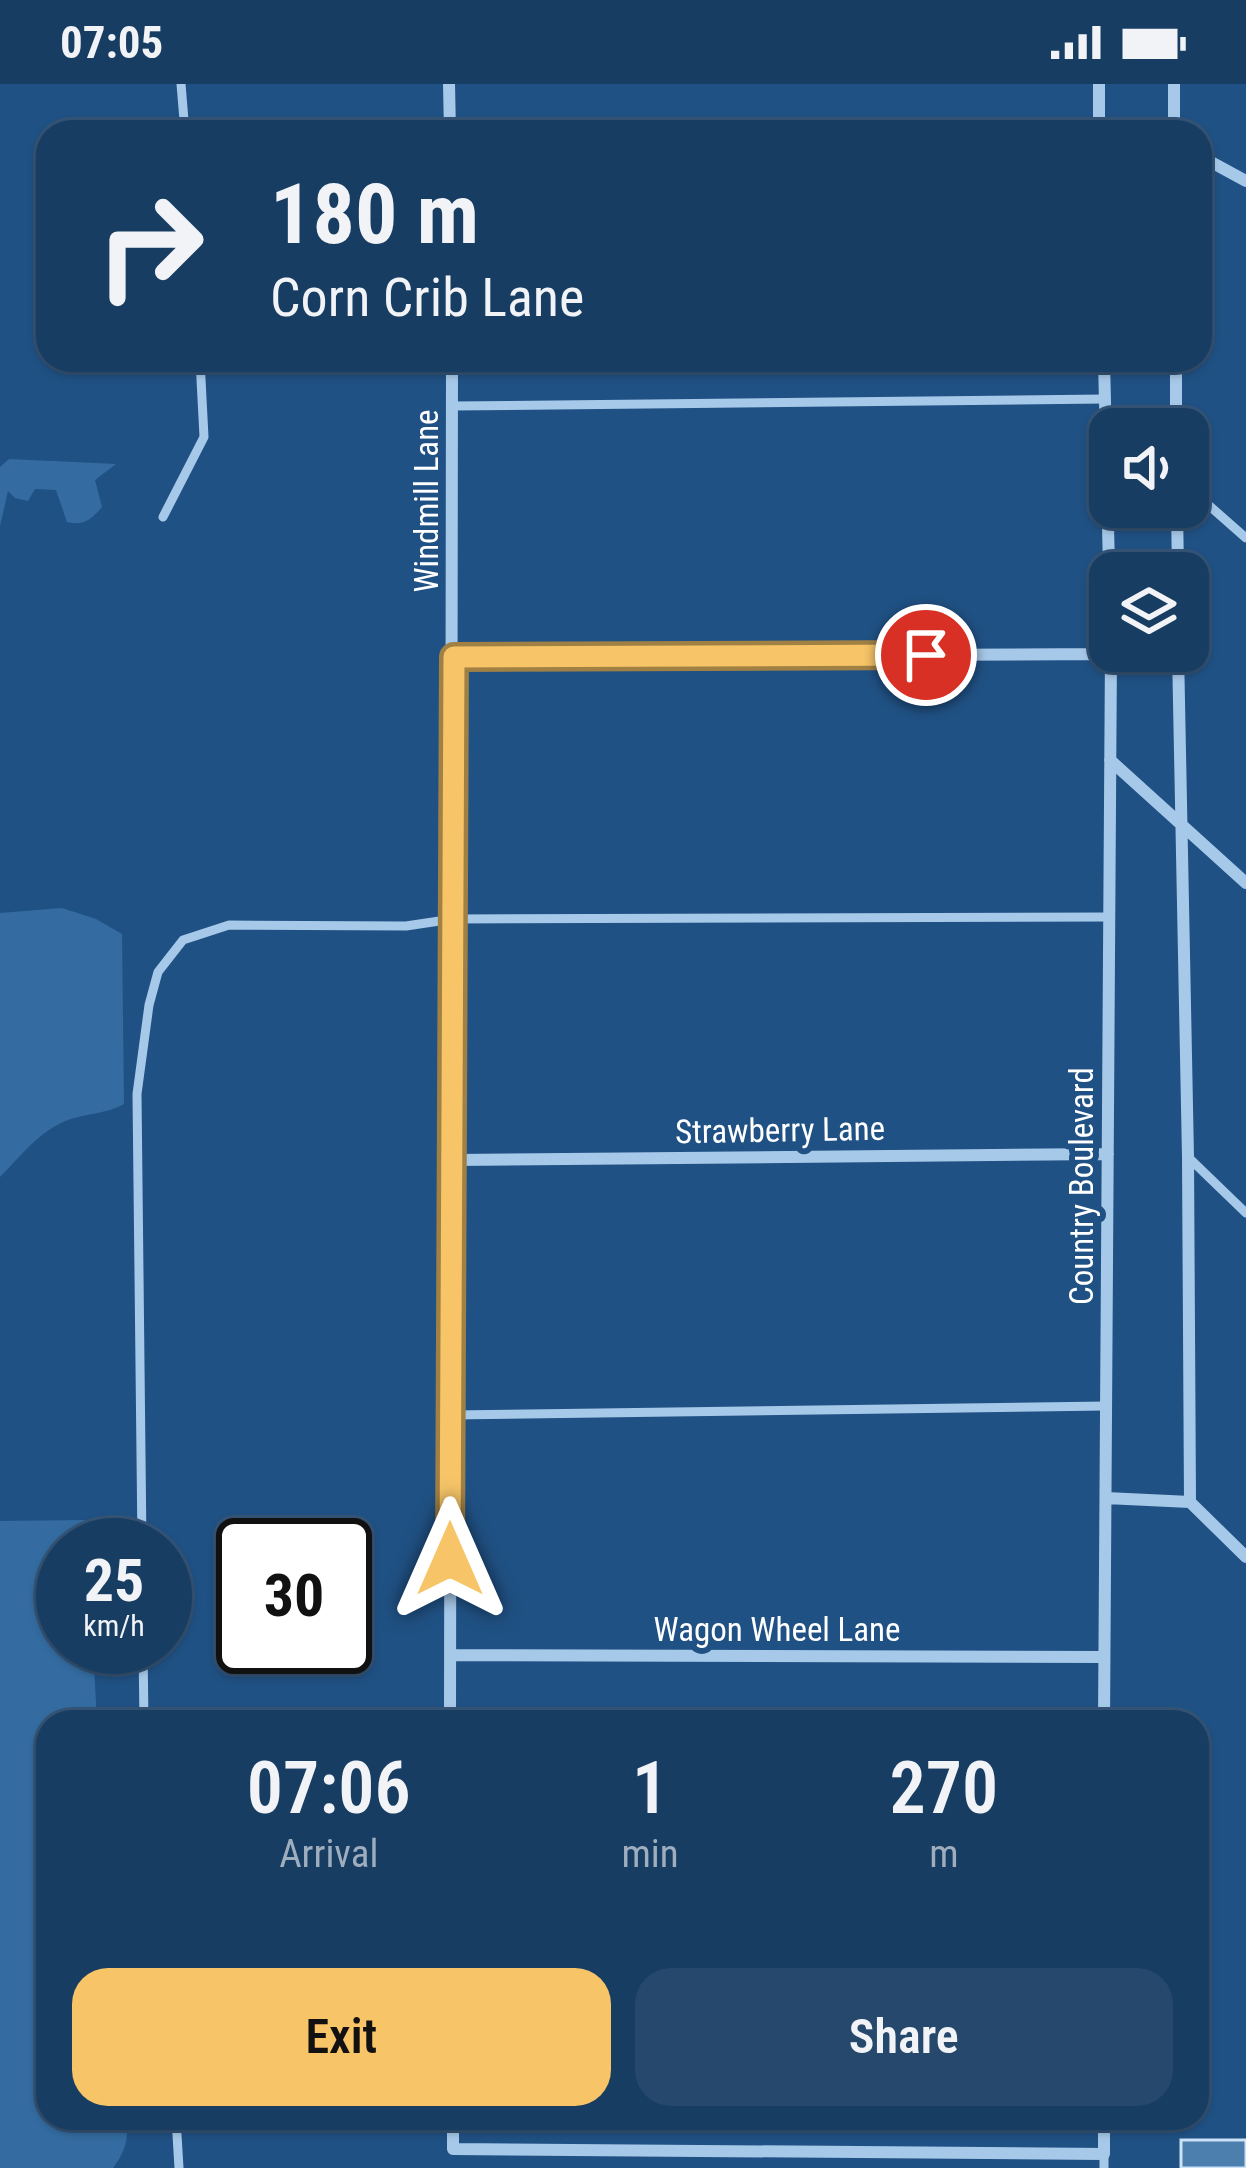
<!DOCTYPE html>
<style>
body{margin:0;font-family:"Roboto Condensed",sans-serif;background:#25486c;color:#f1f3f6;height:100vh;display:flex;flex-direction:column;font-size:45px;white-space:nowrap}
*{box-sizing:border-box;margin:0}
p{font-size:39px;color:#9faebe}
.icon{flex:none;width:66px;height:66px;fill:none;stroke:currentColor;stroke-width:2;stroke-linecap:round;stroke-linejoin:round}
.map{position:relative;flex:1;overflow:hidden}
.drawer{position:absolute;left:36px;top:1626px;width:1173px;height:420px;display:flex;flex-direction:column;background:#183d63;border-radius:36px;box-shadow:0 3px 9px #0004,0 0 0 3px #365678}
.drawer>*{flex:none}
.hud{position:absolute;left:36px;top:36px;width:1176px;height:252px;border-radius:36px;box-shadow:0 3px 9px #0004,0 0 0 3px #365678;background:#183d63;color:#f1f3f6;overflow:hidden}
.tools{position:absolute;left:1089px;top:324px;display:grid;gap:24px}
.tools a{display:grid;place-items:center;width:120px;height:120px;border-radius:24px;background:#183d63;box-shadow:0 3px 9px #0004,0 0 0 3px #365678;font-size:60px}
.speed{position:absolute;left:36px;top:1434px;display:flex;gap:24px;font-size:60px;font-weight:700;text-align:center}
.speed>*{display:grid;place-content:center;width:156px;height:156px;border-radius:50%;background:#183d63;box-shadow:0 3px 9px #0004,0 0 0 3px #365678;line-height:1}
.speed small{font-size:30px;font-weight:400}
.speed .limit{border:6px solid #111;border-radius:18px;background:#fff;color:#111}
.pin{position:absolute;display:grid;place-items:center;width:102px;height:102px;color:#fff;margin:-51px;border:6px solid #fff;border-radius:50%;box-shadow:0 3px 12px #0007}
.me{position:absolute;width:132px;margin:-66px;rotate:0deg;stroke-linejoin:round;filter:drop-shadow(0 0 9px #0008)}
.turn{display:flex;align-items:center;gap:42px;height:252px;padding:0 36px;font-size:54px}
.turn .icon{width:156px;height:156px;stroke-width:2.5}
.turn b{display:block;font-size:84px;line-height:102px}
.eta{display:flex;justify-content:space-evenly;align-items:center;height:204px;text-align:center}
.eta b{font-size:72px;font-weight:600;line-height:84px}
.cta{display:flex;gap:24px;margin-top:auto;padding:24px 36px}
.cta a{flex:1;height:138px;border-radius:36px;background:#f7c568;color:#111;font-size:48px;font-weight:600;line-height:138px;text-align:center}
.cta a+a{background:#25486c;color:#f1f3f6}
.status{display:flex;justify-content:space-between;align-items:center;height:84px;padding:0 60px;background:#183d63;direction:ltr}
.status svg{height:33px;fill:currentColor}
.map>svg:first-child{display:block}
.green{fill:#346ca1}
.building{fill:#4c7eae;stroke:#cce2f7;stroke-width:3}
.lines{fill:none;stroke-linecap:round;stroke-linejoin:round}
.lane{stroke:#a7c9e9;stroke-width:9}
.street{stroke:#a7c9e9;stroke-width:12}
.route-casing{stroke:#a18044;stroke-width:30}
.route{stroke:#f7c568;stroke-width:21}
.labels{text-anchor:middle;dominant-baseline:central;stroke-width:12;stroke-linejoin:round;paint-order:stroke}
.street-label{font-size:33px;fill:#fff;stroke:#205184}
</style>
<div class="status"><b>07:05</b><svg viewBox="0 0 49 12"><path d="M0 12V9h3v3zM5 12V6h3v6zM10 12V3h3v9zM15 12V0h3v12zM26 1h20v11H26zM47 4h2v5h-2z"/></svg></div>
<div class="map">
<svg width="1246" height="2084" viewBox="0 0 1246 2084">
<rect width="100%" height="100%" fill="#205184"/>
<path class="green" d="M9,375L116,380L95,396L102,423C91,436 83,442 67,438L56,406L35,405L28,417L15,414L8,407L0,442V383Z
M62,824L96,835L122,850L124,1020C107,1030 87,1029 68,1036C39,1047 21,1072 0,1093V829Z
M85,1436L86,1461H63V1563H93L97,1638H48V2034H125C130,2054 125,2068 113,2084H0V1437Z"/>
<path class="building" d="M1181,2056H1246V2084H1181Z"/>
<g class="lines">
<path class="lane" d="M181,0L185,48
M452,322L1105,315
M1188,403L1246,454
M163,433L204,353L200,276
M1188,1073L1246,1129
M451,1331L1106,1322
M142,1461L137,1010L149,921L158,888L183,856L229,841L406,842L453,835L1109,833
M143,1563L144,1638
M176,2034L179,2084
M1104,2084V2070"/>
<path class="street" d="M449,0L450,48
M1099,0V48
M1174,48V0
M1200,72L1246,97
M1104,276L1110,525
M1176,276V345
M1177,423L1178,489
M1178,567L1188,1073L1190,1418
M454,573L1111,570
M1110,676L1246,799
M453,1076L1108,1070
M1106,1414L1190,1418L1246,1473
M450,1571L1104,1573
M450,1638L452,276
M1104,1638L1111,567
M453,2034V2065L1104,2070V2034"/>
</g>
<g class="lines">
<defs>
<path id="route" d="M450,1475L454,573L926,571"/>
</defs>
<use href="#route" class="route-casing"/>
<use href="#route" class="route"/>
</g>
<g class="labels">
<g class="street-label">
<text transform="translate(426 417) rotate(-90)">Windmill Lane</text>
<text transform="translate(780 1046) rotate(-1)">Strawberry Lane</text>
<text transform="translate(1081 1102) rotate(-90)">Country Boulevard</text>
<text x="777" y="1545">Wagon Wheel Lane</text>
</g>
</g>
</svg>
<div class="tools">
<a><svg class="icon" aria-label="sound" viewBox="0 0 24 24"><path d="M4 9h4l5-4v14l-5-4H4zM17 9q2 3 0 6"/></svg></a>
<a><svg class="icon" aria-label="layers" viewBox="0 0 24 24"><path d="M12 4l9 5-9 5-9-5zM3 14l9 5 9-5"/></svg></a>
</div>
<div class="speed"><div>25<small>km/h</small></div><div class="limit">30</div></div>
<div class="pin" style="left:926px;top:571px;background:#d93025"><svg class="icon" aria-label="arrive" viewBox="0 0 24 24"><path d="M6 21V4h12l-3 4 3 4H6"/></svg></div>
<svg class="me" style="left:450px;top:1475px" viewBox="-20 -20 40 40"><path d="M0-17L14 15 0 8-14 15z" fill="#f7c568" stroke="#fff" stroke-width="4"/></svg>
<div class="hud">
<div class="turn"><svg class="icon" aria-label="right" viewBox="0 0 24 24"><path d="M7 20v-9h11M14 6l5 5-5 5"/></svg><div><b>180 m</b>Corn Crib Lane</div></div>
</div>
<section class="drawer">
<div class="eta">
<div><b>07:06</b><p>Arrival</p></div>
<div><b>1</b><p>min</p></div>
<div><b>270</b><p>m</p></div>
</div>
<div class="cta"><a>Exit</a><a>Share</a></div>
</section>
</div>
